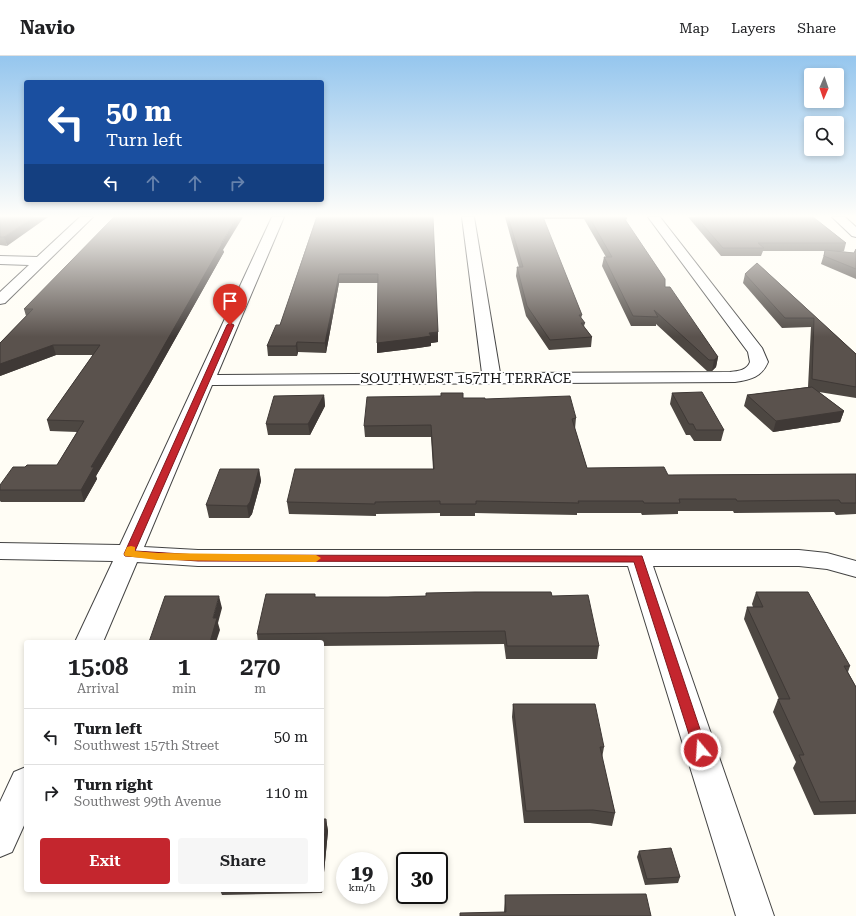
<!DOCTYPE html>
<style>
body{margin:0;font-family:"Roboto Serif",serif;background:#f6f6f6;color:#202124;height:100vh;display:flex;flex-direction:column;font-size:15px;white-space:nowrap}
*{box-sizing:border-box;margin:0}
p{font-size:13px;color:#757577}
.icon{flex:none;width:22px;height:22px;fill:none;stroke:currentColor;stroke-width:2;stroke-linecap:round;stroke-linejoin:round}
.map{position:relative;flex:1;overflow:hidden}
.details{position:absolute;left:24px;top:584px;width:300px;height:252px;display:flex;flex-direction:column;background:#fff;border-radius:4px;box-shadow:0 2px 6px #0003}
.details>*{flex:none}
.top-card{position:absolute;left:24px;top:24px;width:300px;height:122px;border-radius:4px;box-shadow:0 2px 6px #0003;background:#1a4fa0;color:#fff;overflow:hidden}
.needle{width:26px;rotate:182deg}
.buttons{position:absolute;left:804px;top:12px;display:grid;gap:8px}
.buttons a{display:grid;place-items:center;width:40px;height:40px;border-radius:4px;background:#fff;box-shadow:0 2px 6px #0003;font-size:20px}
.speed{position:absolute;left:336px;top:796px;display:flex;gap:8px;font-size:20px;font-weight:700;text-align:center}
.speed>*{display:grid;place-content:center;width:52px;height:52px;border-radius:50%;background:#fff;box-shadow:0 2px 6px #0003;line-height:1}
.speed small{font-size:10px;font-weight:400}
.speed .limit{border:2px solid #111;border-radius:6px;background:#fff;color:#111}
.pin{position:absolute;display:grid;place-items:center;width:34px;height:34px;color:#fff;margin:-41px -17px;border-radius:50% 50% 50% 0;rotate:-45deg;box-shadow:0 0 4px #0007}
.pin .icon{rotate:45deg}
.me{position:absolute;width:44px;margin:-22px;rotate:342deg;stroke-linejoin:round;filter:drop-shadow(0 0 3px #0008)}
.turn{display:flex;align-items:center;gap:14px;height:84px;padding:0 16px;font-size:18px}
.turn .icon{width:52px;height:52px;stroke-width:2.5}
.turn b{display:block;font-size:28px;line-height:34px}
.lanes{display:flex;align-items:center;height:38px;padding:0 16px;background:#0003;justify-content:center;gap:20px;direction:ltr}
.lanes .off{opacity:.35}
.eta{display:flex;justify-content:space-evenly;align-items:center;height:68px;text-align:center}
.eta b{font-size:24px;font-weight:600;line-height:28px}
.primary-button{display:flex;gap:8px;margin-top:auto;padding:8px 16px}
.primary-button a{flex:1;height:46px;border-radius:4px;background:#c4262e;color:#fff;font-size:16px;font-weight:600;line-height:46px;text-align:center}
.primary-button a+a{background:#f6f6f6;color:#202124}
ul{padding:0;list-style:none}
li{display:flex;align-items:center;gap:12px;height:56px;padding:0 16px;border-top:1px solid #e0e0e0}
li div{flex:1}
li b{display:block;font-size:15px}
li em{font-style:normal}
header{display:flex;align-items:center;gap:24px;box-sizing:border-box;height:56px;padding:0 20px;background:#fff;border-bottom:1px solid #e0e0e0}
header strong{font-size:19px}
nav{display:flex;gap:22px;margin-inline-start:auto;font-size:14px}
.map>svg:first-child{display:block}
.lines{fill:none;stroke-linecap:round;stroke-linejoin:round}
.minor-casing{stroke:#444;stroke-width:2}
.minor{fill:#fff;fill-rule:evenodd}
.wall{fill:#4d4742}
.shaded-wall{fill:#3f3936}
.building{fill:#5a524d;stroke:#3f3936}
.route{fill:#c4262e;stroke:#7f191e}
.slow{fill:#f59e0b}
.labels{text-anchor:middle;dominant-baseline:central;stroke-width:4;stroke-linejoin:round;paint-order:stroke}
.street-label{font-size:14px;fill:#111;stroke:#fff}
</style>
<header>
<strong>Navio</strong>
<nav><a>Map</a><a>Layers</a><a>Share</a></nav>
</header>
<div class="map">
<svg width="856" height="860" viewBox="0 0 856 860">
<rect width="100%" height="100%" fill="#fffdf5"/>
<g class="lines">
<defs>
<path id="minor" d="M80,161H93L5,247L0,248V236L29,209L0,208V200L37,201Z
M272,161H284L217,319L482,317L462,161H474L500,317L730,316C739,315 747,314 750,306L748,296L648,161H660L762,292L768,306C762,321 750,324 735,326L212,329L144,491L198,494H799L827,497L856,505V521L827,513L799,510H653L774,860H736L628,510H198L137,506L103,586H75L113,505L0,503V487L120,489Z
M832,161H845L856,171V181L852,180Z
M26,711V765L12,796L0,801V746L14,716Z"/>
</defs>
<use href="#minor" class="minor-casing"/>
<use href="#minor" class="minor"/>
</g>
<path class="wall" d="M0,161L7,190L0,189Z
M315,161H433L438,286L431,287V290L418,292L377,297L378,227H339L326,297L298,296L297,300H268L267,290L280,269L316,162Z
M505,161H626L627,162L626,165L665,231L718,301L716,311L712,315H707L656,268V270H631L602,210L604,201H606L584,163H543L582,259L581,262L585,267L584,270L592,281L591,291L549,294L526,260L516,220L517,211H519Z
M688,161H813L846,187L844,195H838L854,197L856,193V223L821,208L825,195H763L761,200H721Z
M223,194L224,196L151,326L96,420L97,423L84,446H1L0,445V429L25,411L57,409L77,376L50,375L47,364L93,299H56L0,320V287L26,260L24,253Z
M757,207L856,298V342L819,336L844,355L840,366L773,376L744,350L747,339L808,331L811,271L782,272L743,227L745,218Z
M672,337L724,374L721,385H694L690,379H686L670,348Z
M324,339L325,350L310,379H268L266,368Z
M463,342L485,343L576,362L575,373L587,412L668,419L856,418V458L836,459L834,456L734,457L733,455H678V458L642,459L641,457H577V459L475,457V460H440V457L376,458V460L289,458L287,446L433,413L431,381H365L364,370Z
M259,413L261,425L252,458L249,462H209L206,449Z
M756,536L850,610L848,616L856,631V758L814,759L793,712L796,706L773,656L778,643H779L744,563L747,551H753L752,548Z
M426,537L552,540L599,590L597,603H506L504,588L322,590V586H258L257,578L316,541H388L426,540Z
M513,648L604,691L602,702L615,757L612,770L590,767H524L512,661Z
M326,763L328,775L322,837L222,839L220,834H322Z
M639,795L680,821L678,827L645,829L637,801Z
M505,839L651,860L504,856Z"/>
<path class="shaded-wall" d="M34,161H48L7,190L4,181Z
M237,161H243L223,194L224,196L151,326L96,420L97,423L84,446L81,434L91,411Z
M339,218V227L326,297L325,287Z
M438,276V286L431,287V290L418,292L377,297V287L429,277Z
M297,286L298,296L297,300L296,290Z
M53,289L56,299L0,320V308Z
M718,301L716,311L712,315L714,304Z
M324,339L325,350L310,379L308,368Z
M844,355L840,366L773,376L776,365Z
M259,413L261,425L252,458L249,462L247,450Z
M219,540L222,552L218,567L220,574L216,586H210L213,562Z
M326,763L328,775L322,837V805Z"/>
<path class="building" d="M0,161H34L4,181H0Z
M114,161H237L221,188H222L149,316L91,411H94L81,434H0V429L13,411H25L27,409H57L84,365L47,364L100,289H53L0,308V287L33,253H24Z
M317,161H433L438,276L429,277L431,280L418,282L377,287L378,218H339L325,287L297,286L296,290H267L276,269H280Z
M508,161H543L582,259H579L585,267H581L592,281L550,284L527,250L517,211H523Z
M589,161H626L627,162H624L665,223V231H670L718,301L714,304H709L654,254L658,261L633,260L604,201H612Z
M696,161H813L846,187H758L764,192H723Z
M856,193V213L824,200L825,194L854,197Z
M757,207L856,298V331L812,323L814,262H785L745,218Z
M812,331L844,355L776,365L747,339Z
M702,336L724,374H696L693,368H689L672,337Z
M441,337H463V342H485V343L570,340L576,362L572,363L587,412L664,411L668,419L856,418V447H841L839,444L737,445L736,443H679L680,447H644L643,445H578L579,447L476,445V448H440V445L375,446V448L287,446L295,413H434L431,369L364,370L367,341L441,340Z
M324,339L308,368H266L274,340Z
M220,413H259L250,446L247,450L206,449Z
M475,536H551L552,540L588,539L599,590H507L505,575L257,578L266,538H315V541H388L426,540V537Z
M756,536H808L850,610H844L856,631V745L820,746L799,699H804L778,643H790L747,551H763Z
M165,540H219L213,562H217L210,586H149Z
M513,648H595L604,691H600L615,757L593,754L526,755Z
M322,763H326L322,805Z
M671,792L680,821L647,823L639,795Z
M646,838L651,860H460V857L506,856L505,839Z"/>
<linearGradient id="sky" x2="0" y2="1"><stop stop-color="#95c6ee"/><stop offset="0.57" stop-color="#fffefa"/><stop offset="1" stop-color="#fffefa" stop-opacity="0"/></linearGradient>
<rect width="856" height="281" fill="url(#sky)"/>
<path class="route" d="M230,267L234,269L135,495L198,499L642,500L707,694L705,698L701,700L696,698L694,694L634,506L198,505L125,500L124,498L227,269Z"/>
<path class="slow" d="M131,490L135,491V495L157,497L316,499L321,502L316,506L157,504L125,500L124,498L127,491Z"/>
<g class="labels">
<g class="street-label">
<text x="466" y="322">SOUTHWEST 157TH TERRACE</text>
</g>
</g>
</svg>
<div class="buttons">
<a><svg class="needle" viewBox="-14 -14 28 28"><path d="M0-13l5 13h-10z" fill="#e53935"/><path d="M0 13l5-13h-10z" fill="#757577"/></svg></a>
<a><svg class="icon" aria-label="search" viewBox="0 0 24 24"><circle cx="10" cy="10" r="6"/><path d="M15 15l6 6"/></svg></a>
</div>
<div class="speed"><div>19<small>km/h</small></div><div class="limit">30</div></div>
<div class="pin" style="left:230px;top:269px;background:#d93025"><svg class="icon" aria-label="arrive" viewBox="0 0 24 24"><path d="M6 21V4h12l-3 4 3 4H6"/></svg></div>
<svg class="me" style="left:701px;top:694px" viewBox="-20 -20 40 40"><circle r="17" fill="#c4262e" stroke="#fff" stroke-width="3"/><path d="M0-11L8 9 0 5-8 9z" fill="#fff"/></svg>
<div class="top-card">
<div class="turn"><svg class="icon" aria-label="left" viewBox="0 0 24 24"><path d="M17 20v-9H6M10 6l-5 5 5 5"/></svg><div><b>50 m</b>Turn left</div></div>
<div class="lanes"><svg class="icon" aria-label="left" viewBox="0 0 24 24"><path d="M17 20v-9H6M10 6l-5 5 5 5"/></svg><svg class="icon off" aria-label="ahead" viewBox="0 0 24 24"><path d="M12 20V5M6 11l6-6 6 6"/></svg><svg class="icon off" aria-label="ahead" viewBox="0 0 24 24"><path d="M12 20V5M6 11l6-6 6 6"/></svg><svg class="icon off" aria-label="right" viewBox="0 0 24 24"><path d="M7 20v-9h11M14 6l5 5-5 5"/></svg></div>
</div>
<section class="details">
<div class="eta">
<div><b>15:08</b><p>Arrival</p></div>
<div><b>1</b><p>min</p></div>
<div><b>270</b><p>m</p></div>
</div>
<ul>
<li><svg class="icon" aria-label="left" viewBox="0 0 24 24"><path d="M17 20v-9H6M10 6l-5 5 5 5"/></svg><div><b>Turn left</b><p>Southwest 157th Street</p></div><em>50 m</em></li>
<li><svg class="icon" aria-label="right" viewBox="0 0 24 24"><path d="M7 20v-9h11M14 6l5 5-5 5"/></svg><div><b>Turn right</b><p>Southwest 99th Avenue</p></div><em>110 m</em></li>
</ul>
<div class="primary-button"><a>Exit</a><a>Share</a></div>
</section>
</div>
